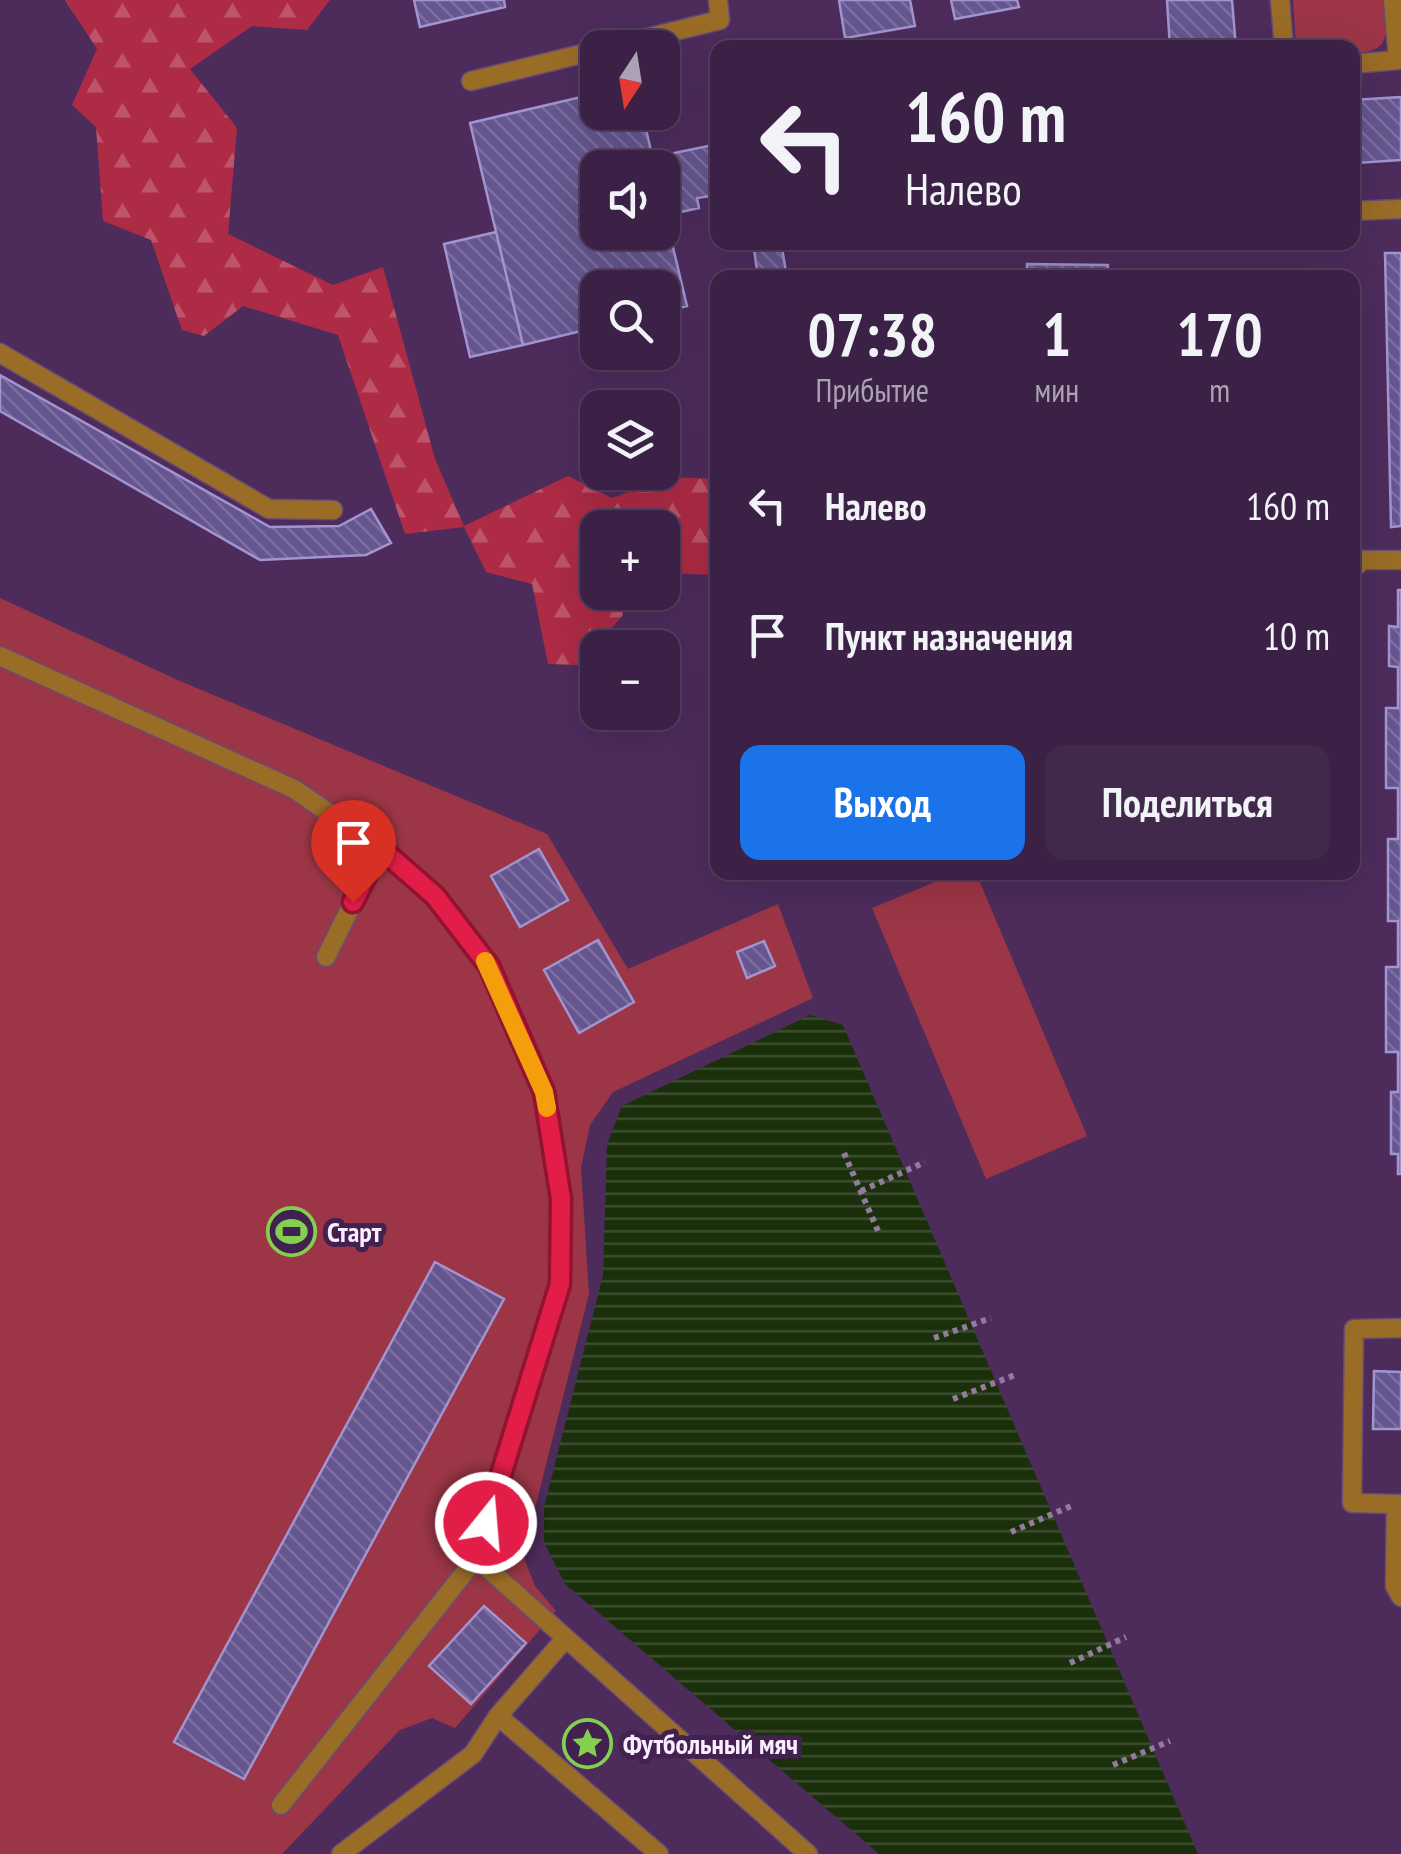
<!DOCTYPE html>
<html lang="ru">
<meta charset="utf-8">
<style>
body{margin:0;font-family:"PT Sans Narrow",sans-serif;background:#41294c;color:#f1f3f6;height:100vh;display:flex;flex-direction:column;font-size:38px;white-space:nowrap}
*{box-sizing:border-box;margin:0}
p{font-size:32px;color:#aba3b3}
.icon{flex:none;width:55px;height:55px;fill:none;stroke:currentColor;stroke-width:2;stroke-linecap:round;stroke-linejoin:round}
.map{position:relative;flex:1;overflow:hidden}
.panel{position:absolute;left:710px;top:270px;width:650px;height:610px;display:flex;flex-direction:column;background:#3a2145;border-radius:20px;box-shadow:0 10px 40px #0002,0 0 0 2px #543e5e}
.panel>*{flex:none}
.banner{position:absolute;left:710px;top:40px;width:650px;height:210px;border-radius:20px;box-shadow:0 10px 40px #0002,0 0 0 2px #543e5e;background:#3a2145;color:#f1f3f6;overflow:hidden}
.needle{width:65px;rotate:192deg}
.controls{position:absolute;left:580px;top:30px;display:grid;gap:20px}
.controls a{display:grid;place-items:center;width:100px;height:100px;border-radius:20px;background:#3a2145;box-shadow:0 10px 40px #0002,0 0 0 2px #543e5e;font-size:50px}
.pin{position:absolute;display:grid;place-items:center;width:85px;height:85px;color:#fff;margin:-102px -42px;border-radius:50% 50% 50% 0;rotate:-45deg;box-shadow:0 0 10px #0007}
.pin .icon{rotate:45deg}
.me{position:absolute;width:110px;margin:-55px;rotate:17deg;stroke-linejoin:round;filter:drop-shadow(0 0 8px #0008)}
.turn{display:flex;align-items:center;gap:35px;height:210px;padding:0 30px;font-size:45px}
.turn .icon{width:130px;height:130px;stroke-width:2.5}
.turn b{display:block;font-size:70px;line-height:85px}
.eta{display:flex;justify-content:space-evenly;align-items:center;height:170px;text-align:center}
.eta b{font-size:60px;font-weight:700;line-height:70px}
.cta{display:flex;gap:20px;margin-top:auto;padding:20px 30px}
.cta a{flex:1;height:115px;border-radius:20px;background:#1a73e8;color:#fff;font-size:40px;font-weight:700;line-height:115px;text-align:center}
.cta a+a{background:#41294c;color:#f1f3f6}
ul{padding:0;list-style:none}
li{display:flex;align-items:center;gap:30px;height:130px;padding:0 30px}
li div{flex:1}
li b{display:block;font-size:38px}
li em{font-style:normal}
.map>svg:first-child{display:block}
.grass{fill:#9c3646}
.forest{fill:url(#forest-firs)}
.water{fill:url(#water-rules)}
.building{fill:url(#building-back-hatch);stroke:#a294d1;stroke-width:2.5}
.lines{fill:none;stroke-linecap:round;stroke-linejoin:round}
.lane-casing{stroke:#694b76;stroke-width:21}
.path{stroke:#937a9e;stroke-width:6;stroke-dasharray:5 5;stroke-linecap:butt}
.lane{stroke:#9a6d27;stroke-width:18}
.route-casing{stroke:#92132f;stroke-width:25}
.route{stroke:#e11d48;stroke-width:18}
.slow{stroke:#f59e0b;stroke-width:18}
.labels{text-anchor:middle;dominant-baseline:central;stroke-width:10;stroke-linejoin:round;paint-order:stroke}
.poi-label{font-size:28px;font-weight:bold;fill:#f9edff;stroke:#422151;text-anchor:start}
</style>
<div class="map">
<svg width="1401" height="1854" viewBox="0 0 1401 1854">
<defs>
<pattern id="forest-firs" width="22" height="20" patternUnits="userSpaceOnUse" patternTransform="scale(2.5)"><rect width="22" height="20" fill="#ad2b45"/><path d="M5 1l3.5 6h-7zM16 11l3.5 6h-7z" fill="#bd546a"/></pattern>
<pattern id="water-rules" width="6" height="5" patternUnits="userSpaceOnUse" patternTransform="scale(2.5)"><rect width="6" height="5" fill="#1a300b"/><path d="M0 2.5h6" fill="none" stroke="#3c4e30"/></pattern>
<pattern id="building-back-hatch" width="6" height="6" patternUnits="userSpaceOnUse" patternTransform="scale(2.5)"><rect width="6" height="6" fill="#65568f"/><path d="M-1 5l2 2M0 0l6 6M5-1l2 2" fill="none" stroke="#7c6fa0"/></pattern>
</defs>
<rect width="100%" height="100%" fill="#4d2c5c"/>
<path class="grass" d="M1293,0H1383C1386,35 1394,50 1353,54L1352,48L1296,47Z
M0,598L180,681L547,834L628,969L778,904L813,998L613,1092L590,1125L581,1168L589,1294L523,1556L535,1586L556,1611L455,1728L432,1718L400,1730L282,1854H0Z
M957,873H976L1087,1136L986,1179L872,908Z"/>
<path class="forest" d="M65,0H330L307,30L252,26L190,69L237,128L228,234L333,285L383,267L435,459L464,526L568,476L612,498L670,477L717,479V575L663,573L662,528H598V592L618,593L623,615L579,665L548,664L532,584L486,572L464,527L405,534L338,335L243,306L204,336L182,330L151,240L103,221L96,127L72,105L97,49Z"/>
<path class="water" d="M810,1015L843,1025L1198,1854H879L565,1584L544,1542V1507L603,1275L607,1144L622,1106Z"/>
<path class="building" d="M414,0H504L505,7L420,27Z
M839,0H910L915,26L845,38Z
M951,0H1017L1019,7L955,19Z
M1167,0H1232L1236,48H1170Z
M598,93V112H642L655,168H598V232H662V201L687,306L662,312V288H598V327L523,345L470,123Z
M1401,97V160L1357,163L1353,100Z
M713,145L718,195L697,198L699,208L667,215L662,168H657L655,157Z
M496,232L523,345L470,357L444,244Z
M753,242H781L787,278H758Z
M1385,253H1401V526L1391,527Z
M1027,264L1108,265L1107,278H1027Z
M1155,272L1281,275V278H1155Z
M0,375L270,527L339,526L371,509L391,543L366,555L260,560L0,411Z
M1398,590H1401V1174H1398V1154H1391V1092H1398V1052H1386V967H1398V921H1388V839H1398V788H1386V708H1398V667L1389,666V626L1398,627Z
M539,849L568,900L520,927L491,876Z
M598,940L634,1002L579,1033L544,970Z
M764,941L775,966L747,978L737,952Z
M435,1262L504,1299L244,1779L174,1742Z
M1374,1371L1401,1372V1429H1373Z
M484,1606L526,1643L471,1704L429,1666Z"/>
<g class="lines">
<defs>
<path id="lane" d="M1280,0L1284,48
M606,48L720,20L718,0
M1352,64L1398,60L1393,0
M471,81L598,50
M1352,211L1401,209
M0,353L269,509L333,510
M1352,569L1363,560H1401
M0,656L294,789L380,848L435,896L489,966L544,1092L561,1199L560,1283L476,1558L281,1805
M326,957L380,848
M1396,1504L1352,1503L1354,1329L1401,1328
M1401,1504H1396L1395,1586L1401,1597
M476,1558L808,1854
M565,1639L498,1716L659,1854
M341,1854L473,1754L498,1716"/>
</defs>
<use href="#lane" class="lane-casing"/>
<path class="path" d="M844,1153L878,1231
M861,1191L925,1162
M934,1338L991,1318
M953,1399L1015,1375
M1011,1532L1071,1506
M1070,1663L1126,1637
M1113,1765L1170,1741"/>
<use href="#lane" class="lane"/>
</g>
<g class="lines">
<defs>
<path id="route" d="M353,902L380,848L435,896L489,966L544,1092L561,1199L560,1284L486,1523"/>
</defs>
<use href="#route" class="route-casing"/>
<use href="#route" class="route"/>
<path class="slow" d="M485,961L544,1092L547,1108"/>
</g>
<defs>
<symbol id="stadium-ring" viewBox="-11 -11 22 22"><circle r="9.5" fill="#422151" stroke="#83d04e" stroke-width="1.5"/><path d="M0-5a6.5 5 0 1 0 0 10a6.5 5 0 1 0 0-10ZM-3.5-1.8h7v3.6h-7Z" fill="#83d04e"/></symbol>
<symbol id="sight-ring" viewBox="-11 -11 22 22"><circle r="9.5" fill="#422151" stroke="#83d04e" stroke-width="1.5"/><path d="M0-6L1.8-2.2L6-1.7L2.9 1.2L3.7 5.4L0 3.3L-3.7 5.4L-2.9 1.2L-6-1.7L-1.8-2.2Z" fill="#83d04e"/></symbol>
</defs>
<g fill-rule="evenodd">
<use href="#stadium-ring" x="264" y="1204" width="55" height="55"/>
<use href="#sight-ring" x="560" y="1716" width="55" height="55"/>
</g>
<g class="labels">
<g class="poi-label">
<text x="327" y="1231">Старт</text>
<text x="623" y="1743">Футбольный мяч</text>
</g>
</g>
</svg>
<div class="controls">
<a><svg class="needle" viewBox="-14 -14 28 28"><path d="M0-13l5 13h-10z" fill="#e53935"/><path d="M0 13l5-13h-10z" fill="#aba3b3"/></svg></a>
<a><svg class="icon" aria-label="sound" viewBox="0 0 24 24"><path d="M4 9h4l5-4v14l-5-4H4zM17 9q2 3 0 6"/></svg></a>
<a><svg class="icon" aria-label="search" viewBox="0 0 24 24"><circle cx="10" cy="10" r="6"/><path d="M15 15l6 6"/></svg></a>
<a><svg class="icon" aria-label="layers" viewBox="0 0 24 24"><path d="M12 4l9 5-9 5-9-5zM3 14l9 5 9-5"/></svg></a>
<a>+</a>
<a>−</a>
</div>
<div class="pin" style="left:353px;top:902px;background:#d93025"><svg class="icon" aria-label="arrive" viewBox="0 0 24 24"><path d="M6 21V4h12l-3 4 3 4H6"/></svg></div>
<svg class="me" style="left:486px;top:1523px" viewBox="-20 -20 40 40"><circle r="17" fill="#e11d48" stroke="#fff" stroke-width="3"/><path d="M0-11L8 9 0 5-8 9z" fill="#fff"/></svg>
<div class="banner">
<div class="turn"><svg class="icon" aria-label="left" viewBox="0 0 24 24"><path d="M17 20v-9H6M10 6l-5 5 5 5"/></svg><div><b>160 m</b>Налево</div></div>
</div>
<section class="panel">
<div class="eta">
<div><b>07:38</b><p>Прибытие</p></div>
<div><b>1</b><p>мин</p></div>
<div><b>170</b><p>m</p></div>
</div>
<ul>
<li><svg class="icon" aria-label="left" viewBox="0 0 24 24"><path d="M17 20v-9H6M10 6l-5 5 5 5"/></svg><div><b>Налево</b></div><em>160 m</em></li>
<li><svg class="icon" aria-label="arrive" viewBox="0 0 24 24"><path d="M6 21V4h12l-3 4 3 4H6"/></svg><div><b>Пункт назначения</b></div><em>10 m</em></li>
</ul>
<div class="cta"><a>Выход</a><a>Поделиться</a></div>
</section>
</div>
